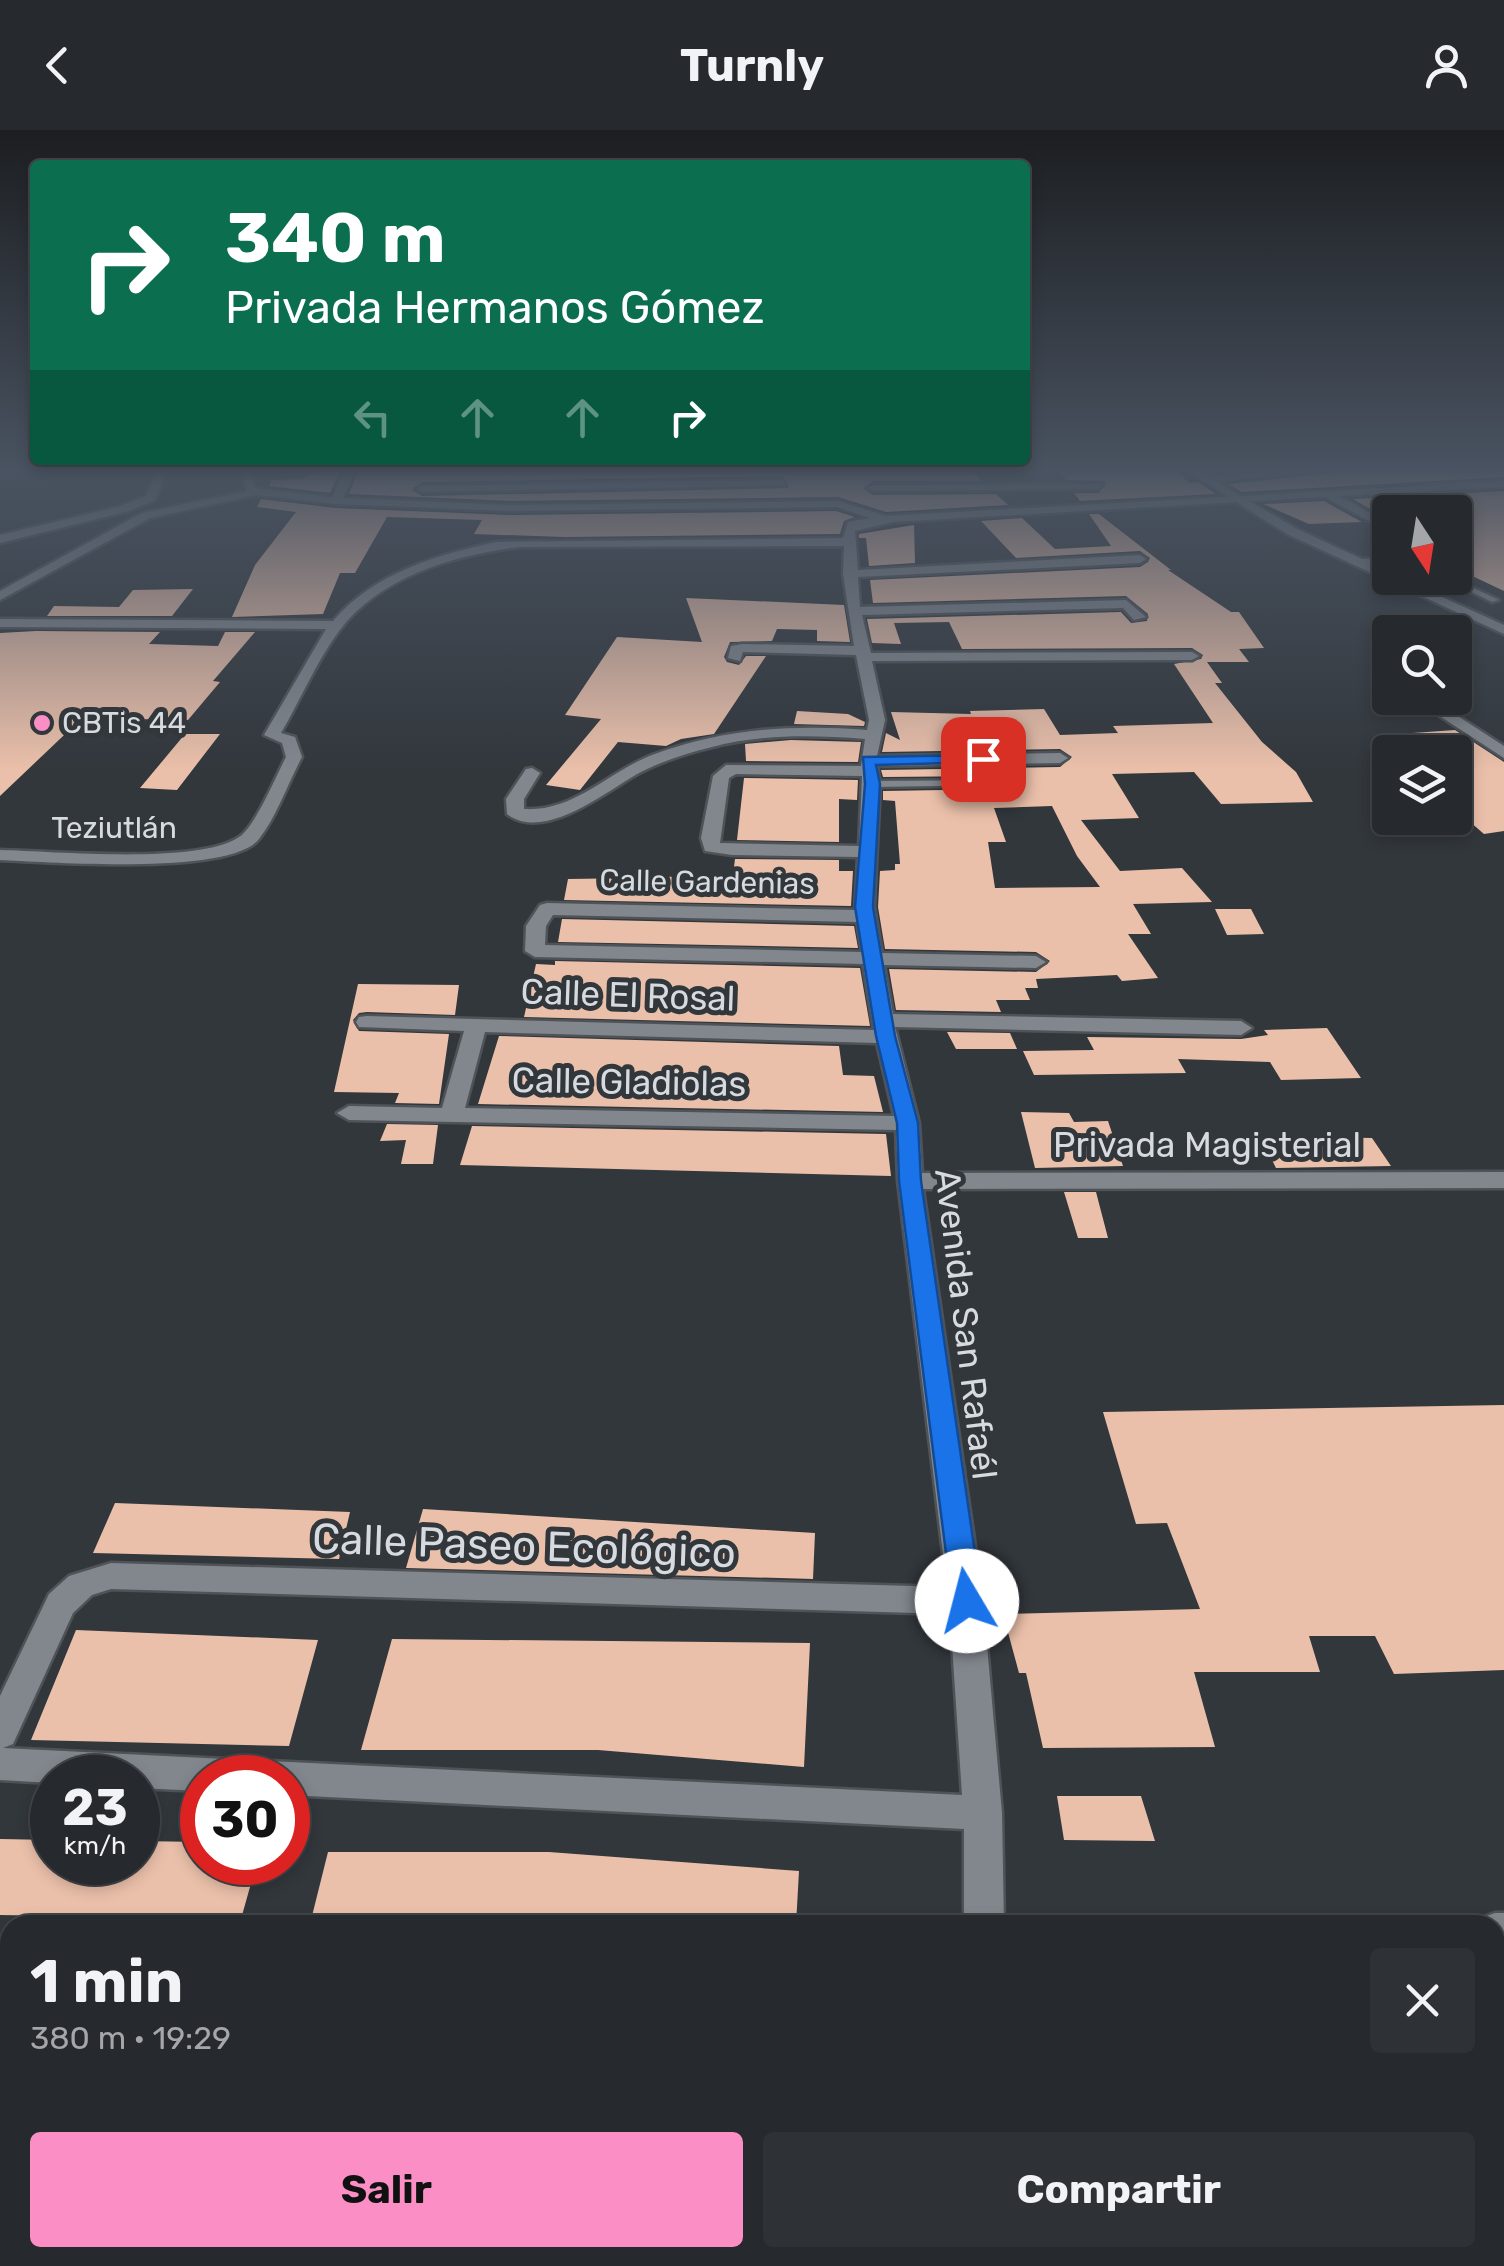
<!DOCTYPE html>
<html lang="es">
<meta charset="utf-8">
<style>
body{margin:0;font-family:Rubik,sans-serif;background:#2e3135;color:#f1f3f6;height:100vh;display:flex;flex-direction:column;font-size:38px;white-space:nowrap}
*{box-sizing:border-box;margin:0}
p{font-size:32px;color:#a4a6aa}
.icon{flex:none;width:55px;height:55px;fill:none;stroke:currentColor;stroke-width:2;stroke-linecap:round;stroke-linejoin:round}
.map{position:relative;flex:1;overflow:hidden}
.panel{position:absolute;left:0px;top:1785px;width:1505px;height:352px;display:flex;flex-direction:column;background:#26292d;border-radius:30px 30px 0 0;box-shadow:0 5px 15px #0003,0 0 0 2px #424549}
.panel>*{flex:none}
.top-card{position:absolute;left:30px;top:30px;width:1000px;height:305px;border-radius:10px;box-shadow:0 5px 15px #0003,0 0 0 2px #424549;background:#0b6e4f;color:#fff;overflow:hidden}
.needle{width:65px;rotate:168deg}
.buttons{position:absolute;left:1372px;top:365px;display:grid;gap:20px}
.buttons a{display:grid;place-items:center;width:100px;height:100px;border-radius:10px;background:#26292d;box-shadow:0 5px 15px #0003,0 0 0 2px #424549;font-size:50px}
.speed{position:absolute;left:30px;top:1625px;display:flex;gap:20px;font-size:50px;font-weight:700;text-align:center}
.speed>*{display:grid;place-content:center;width:130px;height:130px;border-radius:50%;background:#26292d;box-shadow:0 5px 15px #0003,0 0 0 2px #424549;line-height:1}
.speed small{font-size:25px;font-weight:400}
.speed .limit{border:15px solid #d22;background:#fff;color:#111}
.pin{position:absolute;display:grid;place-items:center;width:85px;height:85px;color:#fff;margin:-42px;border-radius:20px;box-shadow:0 5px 15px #0006}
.me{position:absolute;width:110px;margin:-55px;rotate:352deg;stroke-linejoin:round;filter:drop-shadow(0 0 8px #0008)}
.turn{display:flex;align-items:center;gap:35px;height:210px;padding:0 30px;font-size:45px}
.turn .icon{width:130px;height:130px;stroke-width:2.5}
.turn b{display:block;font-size:70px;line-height:85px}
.lanes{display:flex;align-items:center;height:95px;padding:0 30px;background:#0003;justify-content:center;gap:50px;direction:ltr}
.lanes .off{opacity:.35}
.round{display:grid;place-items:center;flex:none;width:105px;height:105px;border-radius:10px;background:#2e3135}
.summary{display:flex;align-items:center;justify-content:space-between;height:170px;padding:0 30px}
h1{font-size:60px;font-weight:700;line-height:75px}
.primary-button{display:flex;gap:20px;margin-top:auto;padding:20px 30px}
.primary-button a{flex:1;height:115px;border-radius:10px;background:#fb8fc5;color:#111;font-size:40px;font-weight:700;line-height:115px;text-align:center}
.primary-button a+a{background:#2e3135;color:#f1f3f6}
header{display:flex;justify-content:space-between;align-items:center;height:130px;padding:0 30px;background:#26292d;font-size:45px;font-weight:700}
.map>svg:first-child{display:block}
.building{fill:#ebc0aa;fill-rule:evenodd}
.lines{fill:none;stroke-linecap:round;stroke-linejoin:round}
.service-casing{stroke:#4f5357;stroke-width:5}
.minor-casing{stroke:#4f5357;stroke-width:5}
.secondary-casing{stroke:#4f5357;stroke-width:5}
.service{fill:#82878e;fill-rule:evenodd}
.minor{fill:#82878e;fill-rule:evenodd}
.secondary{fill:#82878e;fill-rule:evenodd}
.route{fill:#1a73e8;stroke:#114b97;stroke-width:2.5}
.poi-dot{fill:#fb8fc5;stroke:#32373c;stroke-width:4}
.labels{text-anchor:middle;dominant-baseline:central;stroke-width:10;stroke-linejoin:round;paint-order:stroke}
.far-poi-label{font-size:30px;fill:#d7dade;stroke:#32373c;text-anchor:start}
.far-street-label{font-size:30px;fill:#d7dade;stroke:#32373c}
.street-label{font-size:35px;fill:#d7dade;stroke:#32373c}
.near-street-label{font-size:42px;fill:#d7dade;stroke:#32373c}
</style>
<header><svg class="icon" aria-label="back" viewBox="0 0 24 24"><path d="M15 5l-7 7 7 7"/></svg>Turnly<svg class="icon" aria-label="person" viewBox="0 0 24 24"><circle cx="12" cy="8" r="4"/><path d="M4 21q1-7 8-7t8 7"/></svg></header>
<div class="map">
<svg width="1504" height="2136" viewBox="0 0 1504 2136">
<rect width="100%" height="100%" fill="#32373c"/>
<path class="building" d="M314,342H340L330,363L269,356L272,350L303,349Z
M358,342H973L982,351H873L864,359L873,365L996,364L1008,375L886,382L838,367L510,371L349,364ZM782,346L789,358L422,366L412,360L422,352Z
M1060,342H1179L1189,353L1198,352L1216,364L1080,371L1074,363H1099L1106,351L1066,350Z
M1339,342H1504V347L1242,362L1228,354Z
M1504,361V461L1468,444L1455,445V382H1390V390L1376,391L1377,383L1353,369Z
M261,369L336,378L510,385L836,381L855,387L844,391L840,404L565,407L474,404L482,390L387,387L355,443H340L323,484L232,487L255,435L296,382L257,377Z
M1324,371L1362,392L1309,394L1263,374Z
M1089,384H1099L1171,440H1168L1231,482H1239L1264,518L1239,519L1249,532H1207L1222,553H1215L1262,612L1296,642L1313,672L1221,674L1194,642L1112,644L1139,688L1081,690L1120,741L1182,738L1212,772L1133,774L1151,804H1128L1158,848L1122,851L1117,845L1036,849L1038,858H1025L1030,870H996L1001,882L896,880L889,839L1036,842L1050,831L1036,822L885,819L878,777L880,741L895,740V734H900L895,671L883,670V661L1003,659L1008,652L999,646L883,647L881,640L1060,637L1072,627L1060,619L882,622L886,603L900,610L891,582L971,584L970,581L1044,579L1060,605L1118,603L1113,596L1213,593L1174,534L1201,529L1203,525L1192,518L962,519L949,492L894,493L901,514L872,513L867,489L1121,482L1131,493L1147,491L1148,484L1126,466L873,473L870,450L1140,437L1148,432L1150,428L1140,421L1016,428L981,391L1022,388L1055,419L1111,416ZM1052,676L1077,726L1100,757L995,758L988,712H1006L994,678Z
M914,395L915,433L869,436L866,408H859V404Z
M193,459L172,486H47L54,476L119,477L133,460Z
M686,468L844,475L850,512L817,511V500L777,499L772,511L730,512L724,527L727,532L739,535L746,526H766L714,604L681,609L666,616L618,612L580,660L546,655L601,589L565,585L617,507L702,512Z
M36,501L160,502L149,514L218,516L225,502H255L213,551L220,552L188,590L82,588L0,666V503Z
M797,581L848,584L865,592L864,596L794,594Z
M1455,600L1504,632V701L1484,704L1455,679V622H1423L1399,604Z
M185,604H220L177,660L140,658Z
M791,610L861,612L858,632L746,631L745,614Z
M744,648L858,650L857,670L839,669V712L737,710Z
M735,729L839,730V741H853L851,776L564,770L568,749L637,748L638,744L732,752Z
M1215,779H1251L1264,804L1227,805Z
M562,789L854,796L858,818L558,812Z
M555,831L860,838L870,896L524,887L536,834L555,835Z
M358,854L459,855L455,885L367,882L359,883L353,890L359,901L449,904L439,974L395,973L399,963L334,962Z
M1327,898L1361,948L1281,950L1270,932L1178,929L1186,943L1034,945L1023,921L1094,920L1087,907L1241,909L1268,905L1264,900Z
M947,902L1010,903L1017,919H956Z
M499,906L839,916L843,945L874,946L883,982L478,974Z
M1021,982L1069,983L1074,992L1108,991L1123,1036L1035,1038Z
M387,994L438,995L433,1034H401L406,1010L380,1011Z
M472,996L886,1004L891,1046L460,1035Z
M1260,1006L1372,1008L1391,1036L1276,1038Z
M1064,1062H1096L1108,1108H1078Z
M1504,1275V1540L1394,1544L1375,1506H1309L1320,1542H1194L1215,1617L1043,1618L1026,1543H1019L1003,1484L1200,1479L1167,1393L1136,1394L1103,1282Z
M115,1373L350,1382L339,1429L93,1423Z
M423,1379L815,1403L813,1449L406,1438Z
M76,1500L318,1510L289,1616L31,1610Z
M392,1509L810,1513L804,1637L598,1620H361Z
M1057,1666H1141L1155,1711L1064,1710Z
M0,1709L52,1710V1732H138V1711L202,1712V1732H257L241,1789L0,1785Z
M328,1722H549L799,1741L796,1795L310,1794Z"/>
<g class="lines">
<defs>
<path id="service" d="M1390,428V432L1357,433L1353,431L1357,429Z
M1443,448H1452L1499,470L1492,472Z
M999,650L1004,653L1003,655L872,657L867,654L872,651Z"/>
<path id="minor" d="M157,342H167L155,370L129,381L0,413V405L121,376L146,366Z
M242,342H252L254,356L259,359L332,367L344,342H354L343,368L510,375L838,371L886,386L1504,351V357L1340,366L1375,386L1371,392L1325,367L893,392L855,401L858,440L1140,425L1146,429L1140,433L858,447L860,477L1126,470L1146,487L1134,490L1123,478L862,485L871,523L1192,522L1199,526L1192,530L872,531L885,590L877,626L1060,623L1068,628L1060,633L877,636L880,654L874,777L882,823L1036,826L1046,832L1036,838L884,835L893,884L1241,891L1252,898L1241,905L895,897L919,993L922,1043L1504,1042V1058L923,1059L983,1471L1002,1683L1004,1795H964V1699L288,1665V1648H202V1661L138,1658V1648H52V1653L0,1650V1566L49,1464L69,1446L111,1433L947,1457L898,1051L896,1000L349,990L337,983L349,976L442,978L464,901L359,897L356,892L359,887L367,886L874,900L863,834L535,827L525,821L526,796L540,775L547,773L855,780L858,727L732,725L705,721L701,708L713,646L726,635L861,636L865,609C813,605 762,604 712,617C687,623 662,631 639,643C608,660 544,713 507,684L506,669L526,639L532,638L540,643L524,669V679C574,682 608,642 652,625C722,599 792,594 867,600L869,590L856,525L743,522L740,531L728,528L731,516L742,514L854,516L843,444L844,416L519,417C455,425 380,446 339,501C316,532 301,569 281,603L295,607L302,627C288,653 277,686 259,709C230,746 48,732 0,730V720C53,721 198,735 239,707C255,697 276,646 286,627L282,613L264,605L326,499L0,497V489L333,491C374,443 436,425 496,412L843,408L848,392L870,388L837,377L510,381L336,374L256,365L150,388L0,470V461L142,383L247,361ZM736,644L862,646L859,716L720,713L729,648ZM553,785L857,792L862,822L545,815L546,796ZM485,902L877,913L894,986L465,978ZM111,1459L950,1484L962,1665L3,1618L13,1614L73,1483L92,1465Z
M1266,342H1317L1206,352L1201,349Z
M782,350L786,355L422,362L416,359L422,356Z
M1103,354L1099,359L873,361L867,358L873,355Z
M1412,568H1430L1504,616V628Z
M1495,1783H1504V1821H1495V1795H1478L1481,1788Z
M0,1881L10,1882V1924L0,1923Z
M970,2128H1016V2136H970Z"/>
<path id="secondary" d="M1189,342H1201L1295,398L1390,442V448H1400L1504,495V504L1287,404Z"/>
</defs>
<use href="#service" class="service-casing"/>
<use href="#minor" class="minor-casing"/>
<use href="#secondary" class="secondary-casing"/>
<use href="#service" class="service"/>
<use href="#minor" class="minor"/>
<use href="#secondary" class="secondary"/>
</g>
<linearGradient id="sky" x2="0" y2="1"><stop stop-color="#1c1e21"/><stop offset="0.53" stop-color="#495361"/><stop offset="1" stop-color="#495361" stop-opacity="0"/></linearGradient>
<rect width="1504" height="641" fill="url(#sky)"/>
<path class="route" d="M983,625L990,629L988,632L876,635L880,654L873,777L895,906L918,993L921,1051L982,1471L978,1480L967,1484L956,1480L952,1471L899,1051L897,993L876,906L855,777L865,654L863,627Z"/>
<circle class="poi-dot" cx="42" cy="593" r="10"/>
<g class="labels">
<g class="far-poi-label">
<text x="62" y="593">CBTis 44</text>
</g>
<g class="far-street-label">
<text x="114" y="698">Teziutlán</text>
<text transform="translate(707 752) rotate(1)">Calle Gardenias</text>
</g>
<g class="street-label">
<text transform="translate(628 865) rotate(2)">Calle El Rosal</text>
<text transform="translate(629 952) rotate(1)">Calle Gladiolas</text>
<text x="1207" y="1015">Privada Magisterial</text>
<text transform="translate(966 1194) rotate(83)">Avenida San Rafaél</text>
</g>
<g class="near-street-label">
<text transform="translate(524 1416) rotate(2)">Calle Paseo Ecológico</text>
</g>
</g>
</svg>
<div class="buttons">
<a><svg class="needle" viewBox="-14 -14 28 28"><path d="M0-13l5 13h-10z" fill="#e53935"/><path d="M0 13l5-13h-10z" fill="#a4a6aa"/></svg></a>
<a><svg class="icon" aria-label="search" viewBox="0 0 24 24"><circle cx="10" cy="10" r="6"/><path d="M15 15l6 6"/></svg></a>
<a><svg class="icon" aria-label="layers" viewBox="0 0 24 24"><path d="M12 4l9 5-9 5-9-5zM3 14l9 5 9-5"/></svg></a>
</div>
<div class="speed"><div>23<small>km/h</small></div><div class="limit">30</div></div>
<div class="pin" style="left:983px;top:629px;background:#d93025"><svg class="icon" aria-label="arrive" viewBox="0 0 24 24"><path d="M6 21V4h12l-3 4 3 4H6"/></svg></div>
<svg class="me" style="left:967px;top:1471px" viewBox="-20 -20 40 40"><circle r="19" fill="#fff"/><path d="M0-13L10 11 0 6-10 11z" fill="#1a73e8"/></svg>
<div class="top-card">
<div class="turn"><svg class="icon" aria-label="right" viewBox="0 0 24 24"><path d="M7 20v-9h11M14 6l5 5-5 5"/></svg><div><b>340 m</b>Privada Hermanos Gómez</div></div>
<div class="lanes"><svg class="icon off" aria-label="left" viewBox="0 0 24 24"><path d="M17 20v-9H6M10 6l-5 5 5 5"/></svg><svg class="icon off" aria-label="ahead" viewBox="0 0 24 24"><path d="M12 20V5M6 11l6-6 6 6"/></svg><svg class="icon off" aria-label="ahead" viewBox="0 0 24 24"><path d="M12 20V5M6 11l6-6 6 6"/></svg><svg class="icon" aria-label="right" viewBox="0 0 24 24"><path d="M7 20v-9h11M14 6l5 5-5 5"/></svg></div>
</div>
<section class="panel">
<div class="summary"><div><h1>1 min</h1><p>380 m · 19:29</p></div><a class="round"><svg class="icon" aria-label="close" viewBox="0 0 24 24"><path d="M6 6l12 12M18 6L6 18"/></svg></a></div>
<div class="primary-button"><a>Salir</a><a>Compartir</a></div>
</section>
</div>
